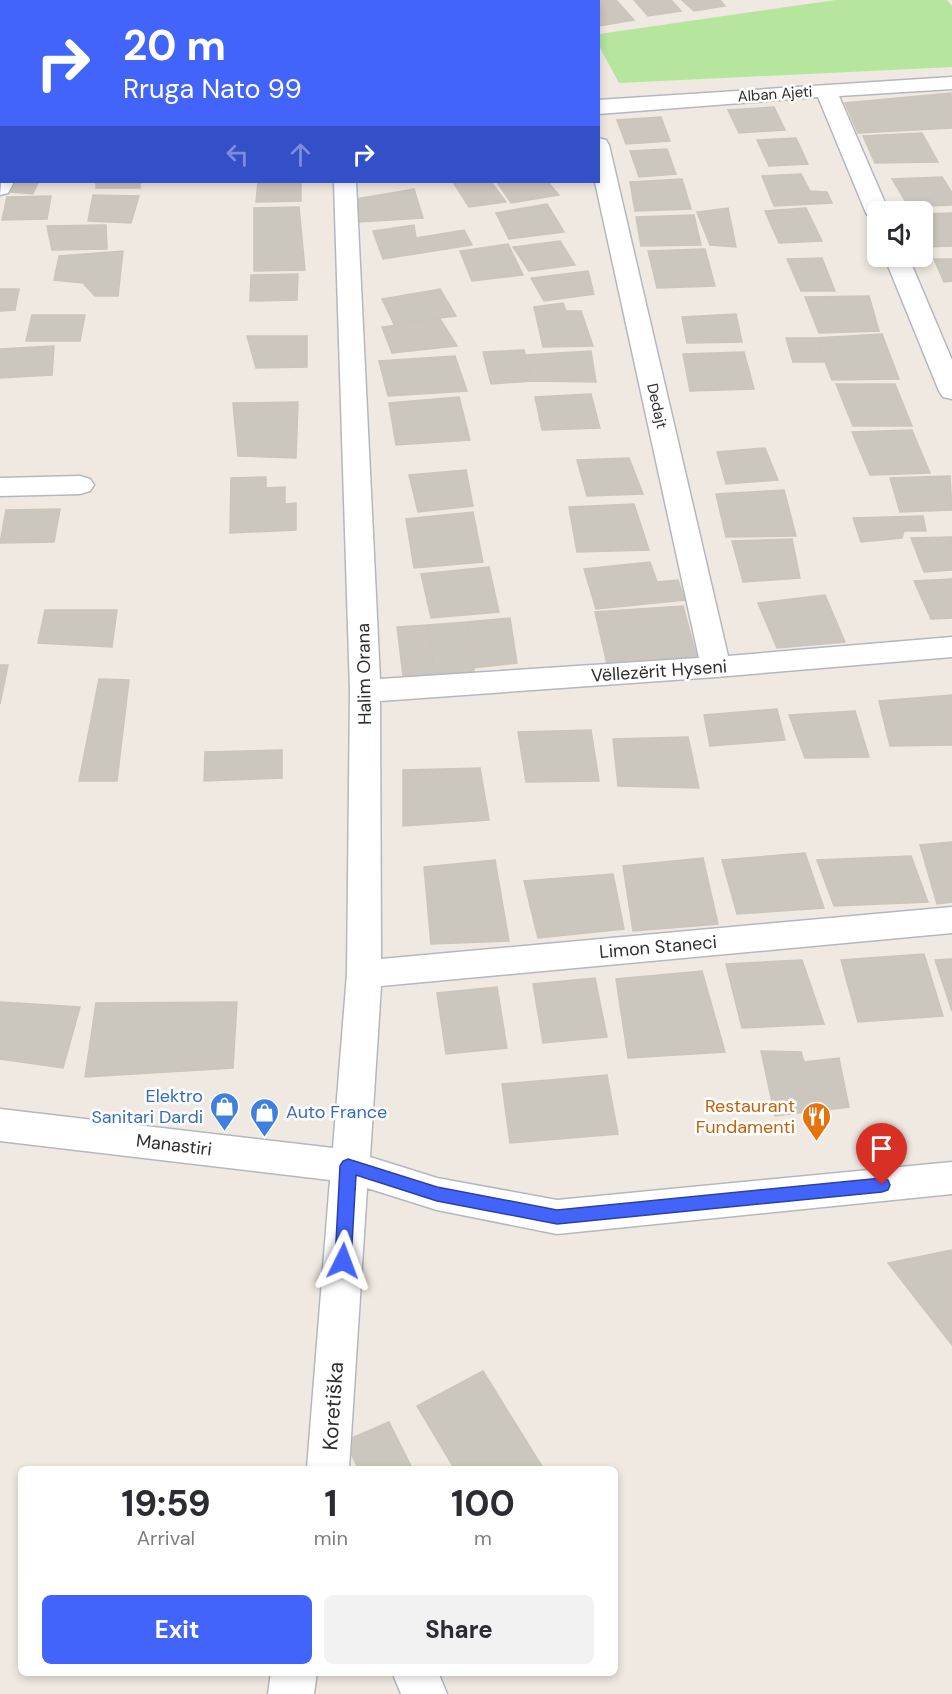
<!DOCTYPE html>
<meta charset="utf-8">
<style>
body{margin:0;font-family:"DM Sans",sans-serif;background:#f2f2f3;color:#2b2b33;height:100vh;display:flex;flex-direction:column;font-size:22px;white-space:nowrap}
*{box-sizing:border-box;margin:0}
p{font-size:20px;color:#7c7c81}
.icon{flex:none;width:33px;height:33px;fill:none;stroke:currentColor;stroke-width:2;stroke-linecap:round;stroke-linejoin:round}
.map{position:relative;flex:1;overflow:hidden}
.side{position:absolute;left:18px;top:1466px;width:600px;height:210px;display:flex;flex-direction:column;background:#fff;border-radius:9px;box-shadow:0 3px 9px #0003}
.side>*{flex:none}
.top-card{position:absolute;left:0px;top:0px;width:600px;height:183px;box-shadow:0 3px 9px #0003;background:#4264fb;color:#fff;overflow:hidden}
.fabs{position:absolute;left:867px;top:201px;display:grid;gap:12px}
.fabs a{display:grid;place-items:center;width:66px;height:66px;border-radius:9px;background:#fff;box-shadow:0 3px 9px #0003;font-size:30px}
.pin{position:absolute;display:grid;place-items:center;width:51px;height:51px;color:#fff;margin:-62px -26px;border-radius:50% 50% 50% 0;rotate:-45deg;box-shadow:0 0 6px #0007}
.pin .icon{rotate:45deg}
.me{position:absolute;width:66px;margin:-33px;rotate:3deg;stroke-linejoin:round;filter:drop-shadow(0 0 4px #0008)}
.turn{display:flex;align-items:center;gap:21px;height:126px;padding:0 24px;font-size:27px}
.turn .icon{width:78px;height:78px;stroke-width:2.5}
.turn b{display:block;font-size:42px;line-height:51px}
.lanes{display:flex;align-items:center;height:57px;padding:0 24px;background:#0003;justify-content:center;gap:30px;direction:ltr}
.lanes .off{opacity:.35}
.eta{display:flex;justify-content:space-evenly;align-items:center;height:102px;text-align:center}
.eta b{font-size:36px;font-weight:700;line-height:42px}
.primary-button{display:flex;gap:12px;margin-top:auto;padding:12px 24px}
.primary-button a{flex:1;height:69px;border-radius:9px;background:#4264fb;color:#fff;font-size:24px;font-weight:700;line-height:69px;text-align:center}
.primary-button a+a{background:#f2f2f3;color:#2b2b33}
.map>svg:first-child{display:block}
.green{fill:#b6e59e}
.building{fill:#cbc7bf;stroke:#cbc5ba;stroke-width:1.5}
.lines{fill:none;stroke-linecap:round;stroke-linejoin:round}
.minor-casing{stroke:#b4b7c1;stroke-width:3}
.major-casing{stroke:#c9c9c9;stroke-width:3}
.minor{fill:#fff;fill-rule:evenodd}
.major{fill:#f2d163;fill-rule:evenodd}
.route{fill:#4264fb;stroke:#2b41a3;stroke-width:1.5}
.labels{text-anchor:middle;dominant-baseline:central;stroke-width:5;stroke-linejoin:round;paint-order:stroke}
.far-street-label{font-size:15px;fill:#2e2e2e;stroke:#fff}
.street-label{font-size:18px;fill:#2e2e2e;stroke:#fff}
.shop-label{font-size:18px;fill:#366cbe;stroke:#fff;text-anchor:end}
.food-label{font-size:18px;fill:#c56008;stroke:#fff;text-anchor:end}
.near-street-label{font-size:21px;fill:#2e2e2e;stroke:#fff}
</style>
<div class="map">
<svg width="952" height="1694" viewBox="0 0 952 1694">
<rect width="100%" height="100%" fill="#efe9e1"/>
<path class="green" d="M836,0H947L952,6V67L619,83L599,46V34Z"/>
<path class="building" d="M586,0H616L634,20L598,26V2H577Z
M634,0H671L681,11L648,16Z
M682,0H720L725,6L694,11Z
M951,93L952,128L858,133L845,103Z
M774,107L785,130L739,133L728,110Z
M661,117L670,141L626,144L617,120Z
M922,133L938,162L875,163L863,136Z
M796,138L808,164L769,166L757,140Z
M667,149L676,174L639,177L630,151Z
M801,174L810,191L827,192L832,203L774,206L762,176Z
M942,177L952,193V205L909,207L892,179Z
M682,179L691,209L635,211L630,182Z
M13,182H38L33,194L11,192Z
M96,182H140V188H96Z
M258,182H301V201L256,202Z
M453,182H491L506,202L469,207Z
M497,182H548L559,195L511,203Z
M414,189L423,218L358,222L355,199Z
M93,195L139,196L131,223L88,221Z
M51,196L47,219L2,220L7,197Z
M547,204L564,232L509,239L496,213Z
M299,207L305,270L254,271V208Z
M728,208L736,247L710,245L697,212Z
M806,208L822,241L779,243L765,211Z
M952,213V246L922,247V214Z
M694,215L701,245L641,246L636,217Z
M106,225L107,249L52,250L47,226Z
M414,225L416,238L464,230L472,245L383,259L373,231Z
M560,241L575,265L529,271L513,247Z
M508,244L523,275L472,281L460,251Z
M705,249L715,286L657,288L648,251Z
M123,251L118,296H95L83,283L54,280L59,256Z
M822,258L835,291H801L787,259Z
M934,259H952V281L944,282Z
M588,271L594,294L544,301L531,278Z
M298,274L297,300L250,301L251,275Z
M0,289H19L15,310L0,311Z
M440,289L456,316L394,324L382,299Z
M869,296L879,331L819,333L805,297Z
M563,303L566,311H581L593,346L543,347L534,307Z
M736,314L742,342L687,343L682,317Z
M32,315H85L80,341H26Z
M440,319L457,346L392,353L382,327Z
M882,334L899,379L832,380L816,338Z
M247,336H307V367L256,368Z
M786,338H816L825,362H793Z
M54,346L52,375L0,378V349Z
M524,350L532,381L491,384L483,352Z
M591,351L596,382L532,381L526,355Z
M744,352L754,389L690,391L683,354Z
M455,356L467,391L388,396L379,361Z
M836,384H895L912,426H853Z
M591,394L600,428L542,430L535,397Z
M459,397L470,440L396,445L389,403Z
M298,402L296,458L238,456L233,403Z
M912,430L930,473L870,475L852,432Z
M765,448L778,480L726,484L717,452Z
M629,458L643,494L587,496L577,460Z
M466,470L473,506L418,512L409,475Z
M950,476L952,510L900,512L890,478Z
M266,477V488L285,487V504L296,503V530L230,533L231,478Z
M784,490L796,536L726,537L716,494Z
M634,504L649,550L577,552L569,507Z
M60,509L54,542L0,543L6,510Z
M473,512L483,562L414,568L406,519Z
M923,516L926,531H904L902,538L861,542L853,518Z
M952,537V570L924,572L911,538Z
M792,539L800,578L743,582L732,541Z
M650,562L657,582L678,580L685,600L596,609L584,569Z
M489,567L499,612L431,618L421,574Z
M952,579V618L931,619L914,581Z
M825,595L845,642L777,648L758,603Z
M683,606L697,658L607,664L595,612Z
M45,610H117L112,647L38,643Z
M510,618L517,663L474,668L467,622Z
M467,622L475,678L436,681L428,625Z
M428,625L436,681L404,684L397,627Z
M0,665H8L0,704Z
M99,679L129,680L117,781H79Z
M952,695V745L890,746L879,701Z
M777,709L785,740L710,746L704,715Z
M855,711L869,757L805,758L789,715Z
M591,730L599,781L526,782L518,732Z
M688,737L699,788L618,786L613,739Z
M282,750V778L204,781L205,752Z
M480,768L489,820L403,826V770Z
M952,842V902L937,904L920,845Z
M805,853L824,908L737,914L722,860Z
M911,856L928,902L834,906L817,860Z
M703,858L718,924L633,931L623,866Z
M495,860L509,941L431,944L424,867Z
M613,874L624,929L538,938L524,881Z
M924,954L943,1016L858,1022L841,960Z
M952,959V1011L935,960Z
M802,960L824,1024L742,1028L726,964Z
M702,971L725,1052L628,1058L616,979Z
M595,978L607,1037L543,1043L533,984Z
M497,987L507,1048L446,1054L437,993Z
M0,1002L80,1007L63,1068L0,1059Z
M237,1002L233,1068L85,1077L96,1003Z
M761,1051L801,1052L804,1062L839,1058L849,1107L775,1116Z
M607,1075L618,1134L510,1143L502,1084Z
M952,1250V1345L888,1263Z
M483,1371L543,1468H454L417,1406Z
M389,1422L412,1468H358L345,1441Z"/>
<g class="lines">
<defs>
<path id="minor" d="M42,0H65L66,2H43Z
M321,0H341V2H321Z
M952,77V89L839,96L889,212H878V220L870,218L866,213L818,97L598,114V100Z
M598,138L606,140L609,145L728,656L952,637V657L716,677L380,701L381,959L952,907V933L381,986L370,1157L437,1178L557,1200L952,1162V1194L557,1234L437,1210L367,1188L349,1468H307L330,1180L0,1141V1109L333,1148L347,974L350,691L334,182H356L380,679L699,658L595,182H598Z
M2,175V182H14L8,193L0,195Z
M884,256H908L952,360V399L943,397L939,391Z
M80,476L90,479L94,485L90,491L80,494L0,496V478Z
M271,1672H317L314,1694H268Z
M392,1672H438L447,1694H401Z"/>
<path id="major" d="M61,0H83L60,2Z
M0,30H2V42H0Z"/>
</defs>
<use href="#minor" class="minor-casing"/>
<use href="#major" class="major-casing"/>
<use href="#minor" class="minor"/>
<use href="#major" class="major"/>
</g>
<path class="route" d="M348,1159L437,1187L557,1210L882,1178L888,1180L890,1185L888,1190L882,1192L557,1224L437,1201L356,1175L351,1261L349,1266L343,1268L337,1266L335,1261L340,1166L343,1161Z"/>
<defs>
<symbol id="shop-pin" viewBox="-11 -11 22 30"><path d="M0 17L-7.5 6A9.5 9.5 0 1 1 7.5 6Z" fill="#3f7fe0" stroke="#fff"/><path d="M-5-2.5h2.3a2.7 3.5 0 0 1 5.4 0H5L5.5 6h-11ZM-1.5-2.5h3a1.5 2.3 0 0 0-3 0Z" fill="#fff"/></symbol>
<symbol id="restaurant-pin" viewBox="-11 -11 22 30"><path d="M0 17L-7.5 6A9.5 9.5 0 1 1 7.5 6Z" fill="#e8710a" stroke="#fff"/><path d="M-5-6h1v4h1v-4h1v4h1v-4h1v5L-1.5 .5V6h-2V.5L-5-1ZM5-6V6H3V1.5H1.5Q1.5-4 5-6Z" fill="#fff"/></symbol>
</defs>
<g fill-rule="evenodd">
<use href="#shop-pin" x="208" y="1090" width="33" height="45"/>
<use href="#shop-pin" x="248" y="1096" width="33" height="45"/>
<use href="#restaurant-pin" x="800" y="1100" width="33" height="45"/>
</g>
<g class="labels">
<g class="far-street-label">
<text transform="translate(775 94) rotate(-4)">Alban Ajeti</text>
<text transform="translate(657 406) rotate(77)">Dedajt</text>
</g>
<g class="street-label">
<text transform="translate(659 671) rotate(-4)">Vëllezërit Hyseni</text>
<text transform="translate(364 674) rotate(-91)">Halim Orana</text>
<text transform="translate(658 947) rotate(-5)">Limon Staneci</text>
<text transform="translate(174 1145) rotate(7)">Manastiri</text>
</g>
<g class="shop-label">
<text x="203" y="1096">Elektro<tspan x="203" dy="21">Sanitari Dardi</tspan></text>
<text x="286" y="1112" text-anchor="start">Auto France</text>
</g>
<g class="food-label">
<text x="795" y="1106">Restaurant<tspan x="795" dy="21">Fundamenti</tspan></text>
</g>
<g class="near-street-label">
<text transform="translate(333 1406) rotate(-86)">Koretiška</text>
</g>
</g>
</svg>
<div class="fabs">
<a><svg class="icon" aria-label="sound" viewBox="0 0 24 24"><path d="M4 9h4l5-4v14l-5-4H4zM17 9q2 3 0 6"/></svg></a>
</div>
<div class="pin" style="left:882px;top:1185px;background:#d93025"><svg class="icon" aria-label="arrive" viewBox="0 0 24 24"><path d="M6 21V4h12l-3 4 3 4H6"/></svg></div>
<svg class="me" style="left:343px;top:1261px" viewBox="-20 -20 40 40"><path d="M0-17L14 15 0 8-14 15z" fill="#4264fb" stroke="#fff" stroke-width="4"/></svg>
<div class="top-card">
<div class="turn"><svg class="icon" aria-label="right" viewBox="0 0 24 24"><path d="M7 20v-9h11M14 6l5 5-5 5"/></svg><div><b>20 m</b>Rruga Nato 99</div></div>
<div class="lanes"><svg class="icon off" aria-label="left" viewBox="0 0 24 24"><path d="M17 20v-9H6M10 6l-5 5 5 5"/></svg><svg class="icon off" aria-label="ahead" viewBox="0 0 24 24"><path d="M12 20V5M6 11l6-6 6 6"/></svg><svg class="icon" aria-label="right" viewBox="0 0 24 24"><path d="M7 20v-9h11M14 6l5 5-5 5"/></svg></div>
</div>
<section class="side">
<div class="eta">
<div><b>19:59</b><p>Arrival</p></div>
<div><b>1</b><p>min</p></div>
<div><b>100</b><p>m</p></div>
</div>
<div class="primary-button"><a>Exit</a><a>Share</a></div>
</section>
</div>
